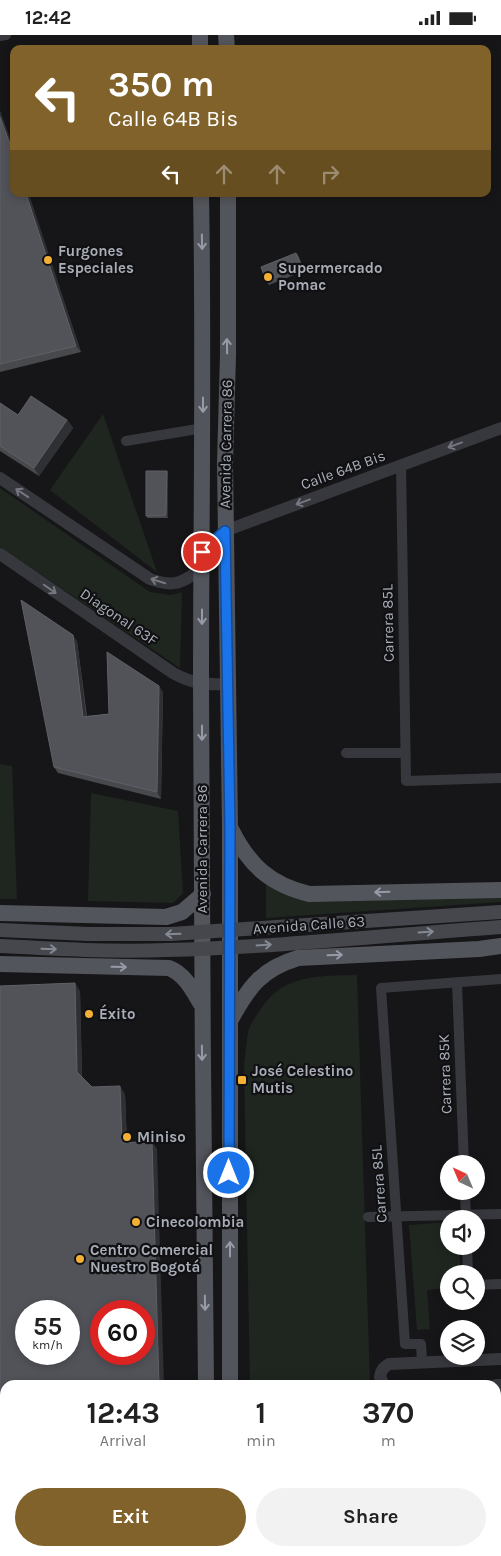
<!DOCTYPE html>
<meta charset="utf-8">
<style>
body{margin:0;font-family:Karla,sans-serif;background:#f2f2f2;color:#222;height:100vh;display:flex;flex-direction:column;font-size:19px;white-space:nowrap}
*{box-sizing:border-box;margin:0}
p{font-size:16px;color:#767676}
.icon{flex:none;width:28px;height:28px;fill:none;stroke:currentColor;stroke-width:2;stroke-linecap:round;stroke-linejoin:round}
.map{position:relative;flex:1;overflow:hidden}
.panel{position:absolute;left:0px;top:1345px;width:501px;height:176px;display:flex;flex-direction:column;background:#fff;border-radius:15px 15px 0 0;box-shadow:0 2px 8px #0003}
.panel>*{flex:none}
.guide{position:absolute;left:10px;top:10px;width:481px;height:152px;border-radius:10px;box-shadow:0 2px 8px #0003;background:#80622a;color:#fff;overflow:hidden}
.needle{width:32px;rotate:316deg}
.controls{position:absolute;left:440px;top:1120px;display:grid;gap:10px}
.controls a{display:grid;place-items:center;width:45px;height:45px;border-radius:50%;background:#fff;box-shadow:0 2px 8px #0003;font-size:25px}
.speed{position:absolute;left:15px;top:1265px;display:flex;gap:10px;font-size:25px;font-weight:700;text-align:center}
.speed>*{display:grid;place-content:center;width:65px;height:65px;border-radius:50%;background:#fff;box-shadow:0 2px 8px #0003;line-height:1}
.speed small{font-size:12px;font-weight:400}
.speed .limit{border:8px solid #d22;background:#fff;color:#111}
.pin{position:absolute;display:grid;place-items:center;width:42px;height:42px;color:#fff;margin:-21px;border:2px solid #fff;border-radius:50%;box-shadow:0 1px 5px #0007}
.me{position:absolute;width:55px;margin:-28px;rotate:0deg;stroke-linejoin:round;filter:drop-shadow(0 0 4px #0008)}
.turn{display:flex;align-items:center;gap:18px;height:105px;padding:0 15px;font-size:22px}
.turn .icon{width:65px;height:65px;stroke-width:2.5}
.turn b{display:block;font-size:35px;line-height:42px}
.lanes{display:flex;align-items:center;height:48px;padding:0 15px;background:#0003;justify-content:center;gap:25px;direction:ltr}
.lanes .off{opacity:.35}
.eta{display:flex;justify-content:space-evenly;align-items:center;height:85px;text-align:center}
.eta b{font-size:30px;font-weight:700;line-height:35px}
.primary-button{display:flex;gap:10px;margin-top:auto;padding:10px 15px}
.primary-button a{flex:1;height:58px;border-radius:30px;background:#80622a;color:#fff;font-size:20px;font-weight:700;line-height:58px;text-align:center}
.primary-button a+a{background:#f2f2f2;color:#222}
.status{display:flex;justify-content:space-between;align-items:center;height:35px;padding:0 25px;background:#fff;direction:ltr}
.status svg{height:14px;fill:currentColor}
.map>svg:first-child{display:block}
.green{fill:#1e261f}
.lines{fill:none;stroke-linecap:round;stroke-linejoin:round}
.minor{stroke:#37383d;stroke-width:10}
.tertiary{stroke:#37383d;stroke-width:12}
.primary{stroke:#53555c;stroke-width:16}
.secondary-bridge{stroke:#45474d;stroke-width:14}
.wall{fill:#47494d}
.shaded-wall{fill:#2f3033}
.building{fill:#525359;stroke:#5f6168;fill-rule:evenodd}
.oneway{stroke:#979ba6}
.oneway2{stroke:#757881}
.oneway3{stroke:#858993}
.route-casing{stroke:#114b97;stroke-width:12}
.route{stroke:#1a73e8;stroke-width:9}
.poi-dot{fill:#f2b134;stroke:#111113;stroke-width:2}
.labels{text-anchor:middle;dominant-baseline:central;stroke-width:4.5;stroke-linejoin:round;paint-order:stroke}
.poi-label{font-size:15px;font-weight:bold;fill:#a8adb8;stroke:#111113;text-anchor:start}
.street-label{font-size:15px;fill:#a8adb8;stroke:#111113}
</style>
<div class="status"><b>12:42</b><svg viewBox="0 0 49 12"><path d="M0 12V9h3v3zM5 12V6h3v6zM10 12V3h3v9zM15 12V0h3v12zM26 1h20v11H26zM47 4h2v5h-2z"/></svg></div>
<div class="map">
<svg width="501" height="1521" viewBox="0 0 501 1521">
<rect width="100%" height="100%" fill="#161618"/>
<path class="green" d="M103,379L157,537L50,455Z
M0,453L150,557L171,560L182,557L180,633L0,512Z
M0,729L12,731L17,864H0Z
M91,758L178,776L183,858L173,868L88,866Z
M266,849L501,860V867L266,883Z
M357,940L370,1350H250L244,1029C246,1018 246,1005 249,994C252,986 258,978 263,971C285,939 321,941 357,940Z
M449,1187V1211H459L461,1239H449V1253L427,1255L430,1294L417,1295L409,1190Z
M254,1516H377V1521H254Z"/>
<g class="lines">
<path class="minor" d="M0,1L6,0
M126,406L203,393
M401,431L406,746L501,743
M346,718H405
M457,948L464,1129
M465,1156L466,1184
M368,1182L501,1179
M467,1211L468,1239
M476,1250L501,1249
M422,1327L421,1309H405L381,953L501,944
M496,1432H501"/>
<path class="tertiary" d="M0,443L150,544C174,553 183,548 202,533
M202,517L225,496L501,393
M0,519L173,638C193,649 205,650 228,649
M384,1350L380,1342C381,1335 383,1333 389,1329L501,1324
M496,1350H501"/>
<path class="primary" d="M200,0V14
M226,0L227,14
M201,159C204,322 201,486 201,650C202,883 203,1117 206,1350
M228,159V320L225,428L230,792V1350
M231,794C249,830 269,849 309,859L501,855
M0,878L166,882L182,877L203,859
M0,929L169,933C185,939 193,956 201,969
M230,986C248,953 261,934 298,923L479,914L501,911
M208,1516V1521
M231,1516V1521"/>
<path class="secondary-bridge" d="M0,895L88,899H171L501,877
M0,911C56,914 111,917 167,915C279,912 390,900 501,892"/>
</g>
<path class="wall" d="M0,76L81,317L0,337Z
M296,218L299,222L304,236L269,250L266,246Z
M0,368L18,380L67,385L73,393L39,441L0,416Z
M167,436L168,438V483H148L146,481Z
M77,606L87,681L109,679L163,657L161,764L58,738L54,732Z
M0,951L80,956L82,1042L92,1052L125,1059L127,1107L157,1114L5,1350V1472L0,1473Z"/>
<path class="shaded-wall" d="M0,76L14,114V120L0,82Z
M26,159H29L81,317L76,311Z
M296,218L299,222L304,236L302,232Z
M67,385L73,393L39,441L34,433Z
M167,436L168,438V483L166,480Z
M73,600L77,606L87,688L83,682Z
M159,651L163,657L161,764L157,757Z
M75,948L80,956L82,1045L77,1037Z
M120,1051L125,1059L127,1115L122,1108Z
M152,1106L157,1114L164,1350H159Z"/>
<path class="building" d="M0,82L14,120V159H26L76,311L0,329Z
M296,218L302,232L266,246L261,232Z
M31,361L67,385L34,433L0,411V368L18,380Z
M146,436H167L166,480L146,481Z
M21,565L73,600L83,682L109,679L107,617L159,651L157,757L54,732Z
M75,948L77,1037L92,1052L120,1051L122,1108L152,1106L159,1350H5V1464H0V951ZM26,1276H69V1319H26ZM101,1276H144V1319H101Z"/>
<defs><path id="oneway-shaft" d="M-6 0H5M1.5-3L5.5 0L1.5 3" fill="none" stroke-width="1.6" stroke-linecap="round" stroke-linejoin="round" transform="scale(1.25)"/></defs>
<g class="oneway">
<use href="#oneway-shaft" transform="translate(202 207) rotate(89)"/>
<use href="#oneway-shaft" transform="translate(227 311) rotate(-91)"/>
<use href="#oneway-shaft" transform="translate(203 370) rotate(90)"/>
<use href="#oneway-shaft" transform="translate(202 582) rotate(90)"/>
<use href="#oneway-shaft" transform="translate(202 698) rotate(90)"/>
<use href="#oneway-shaft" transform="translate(382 857) rotate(178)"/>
<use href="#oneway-shaft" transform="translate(335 920) rotate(-2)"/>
<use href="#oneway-shaft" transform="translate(119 932) rotate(1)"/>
<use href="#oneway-shaft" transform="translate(202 1018) rotate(89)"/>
<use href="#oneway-shaft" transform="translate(230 1214) rotate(-90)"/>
<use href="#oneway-shaft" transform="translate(205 1268) rotate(89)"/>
</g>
<g class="oneway2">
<use href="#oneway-shaft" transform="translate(455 410) rotate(160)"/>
<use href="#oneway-shaft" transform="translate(22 458) rotate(-146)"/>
<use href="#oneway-shaft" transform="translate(303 467) rotate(160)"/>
<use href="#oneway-shaft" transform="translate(158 546) rotate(-163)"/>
<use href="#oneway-shaft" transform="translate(50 554) rotate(35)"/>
</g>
<g class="oneway3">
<use href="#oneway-shaft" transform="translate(426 897) rotate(-4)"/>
<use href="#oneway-shaft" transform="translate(173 899) rotate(178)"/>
<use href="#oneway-shaft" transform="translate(264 910) rotate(-4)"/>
<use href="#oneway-shaft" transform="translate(49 914) rotate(2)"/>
</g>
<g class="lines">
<defs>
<path id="route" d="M202,517L225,496L230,792L229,1138"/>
</defs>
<use href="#route" class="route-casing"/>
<use href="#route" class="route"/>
</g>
<g class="poi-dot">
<circle cx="48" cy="225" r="5"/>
<circle cx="268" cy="242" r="5"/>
<circle cx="89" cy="979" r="5"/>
<rect x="237" y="1040" width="10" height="10" rx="2.5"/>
<circle cx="127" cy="1102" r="5"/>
<circle cx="136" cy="1187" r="5"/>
<circle cx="80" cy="1224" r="5"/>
</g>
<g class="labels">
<g class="poi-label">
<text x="58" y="216">Furgones<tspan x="58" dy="17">Especiales</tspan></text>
<text x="278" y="233">Supermercado<tspan x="278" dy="17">Pomac</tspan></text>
<text x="99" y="979">Éxito</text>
<text x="252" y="1036">José Celestino<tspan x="252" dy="17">Mutis</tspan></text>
<text x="137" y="1102">Miniso</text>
<text x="146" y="1187">Cinecolombia</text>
<text x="90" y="1215">Centro Comercial<tspan x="90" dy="17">Nuestro Bogotá</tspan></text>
</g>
<g class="street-label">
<text transform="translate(226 409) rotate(-89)">Avenida Carrera 86</text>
<text transform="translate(343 435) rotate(-20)">Calle 64B Bis</text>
<text transform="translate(119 582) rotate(34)">Diagonal 63F</text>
<text transform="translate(388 588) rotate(-91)">Carrera 85L</text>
<text transform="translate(202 814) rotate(-90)">Avenida Carrera 86</text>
<text transform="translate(309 890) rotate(-4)">Avenida Calle 63</text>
<text transform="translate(445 1039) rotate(-92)">Carrera 85K</text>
<text transform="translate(379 1149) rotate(-94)">Carrera 85L</text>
</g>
</g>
</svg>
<div class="controls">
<a><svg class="needle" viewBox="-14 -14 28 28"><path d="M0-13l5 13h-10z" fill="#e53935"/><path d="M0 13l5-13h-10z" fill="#767676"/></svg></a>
<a><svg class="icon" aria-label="sound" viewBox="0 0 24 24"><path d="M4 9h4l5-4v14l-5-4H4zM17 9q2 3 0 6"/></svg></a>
<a><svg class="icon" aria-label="search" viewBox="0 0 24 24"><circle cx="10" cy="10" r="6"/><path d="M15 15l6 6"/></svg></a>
<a><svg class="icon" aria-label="layers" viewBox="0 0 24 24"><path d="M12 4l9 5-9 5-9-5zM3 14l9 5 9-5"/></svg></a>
</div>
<div class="speed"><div>55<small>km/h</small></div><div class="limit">60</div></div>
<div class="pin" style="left:202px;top:517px;background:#d93025"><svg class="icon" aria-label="arrive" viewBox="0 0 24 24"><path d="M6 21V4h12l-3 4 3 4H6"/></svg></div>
<svg class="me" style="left:229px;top:1138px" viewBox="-20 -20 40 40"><circle r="17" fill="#1a73e8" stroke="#fff" stroke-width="3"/><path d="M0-11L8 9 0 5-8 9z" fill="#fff"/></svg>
<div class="guide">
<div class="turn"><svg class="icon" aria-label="left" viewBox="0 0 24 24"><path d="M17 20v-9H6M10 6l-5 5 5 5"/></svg><div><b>350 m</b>Calle 64B Bis</div></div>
<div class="lanes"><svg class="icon" aria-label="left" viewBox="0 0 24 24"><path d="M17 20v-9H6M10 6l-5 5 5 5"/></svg><svg class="icon off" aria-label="ahead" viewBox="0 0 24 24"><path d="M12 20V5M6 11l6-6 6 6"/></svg><svg class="icon off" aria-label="ahead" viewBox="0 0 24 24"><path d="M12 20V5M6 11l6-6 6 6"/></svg><svg class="icon off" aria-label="right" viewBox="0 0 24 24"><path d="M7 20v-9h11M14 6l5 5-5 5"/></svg></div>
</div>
<section class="panel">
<div class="eta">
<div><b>12:43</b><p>Arrival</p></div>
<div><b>1</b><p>min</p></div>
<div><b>370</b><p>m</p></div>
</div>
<div class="primary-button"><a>Exit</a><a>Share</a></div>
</section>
</div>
